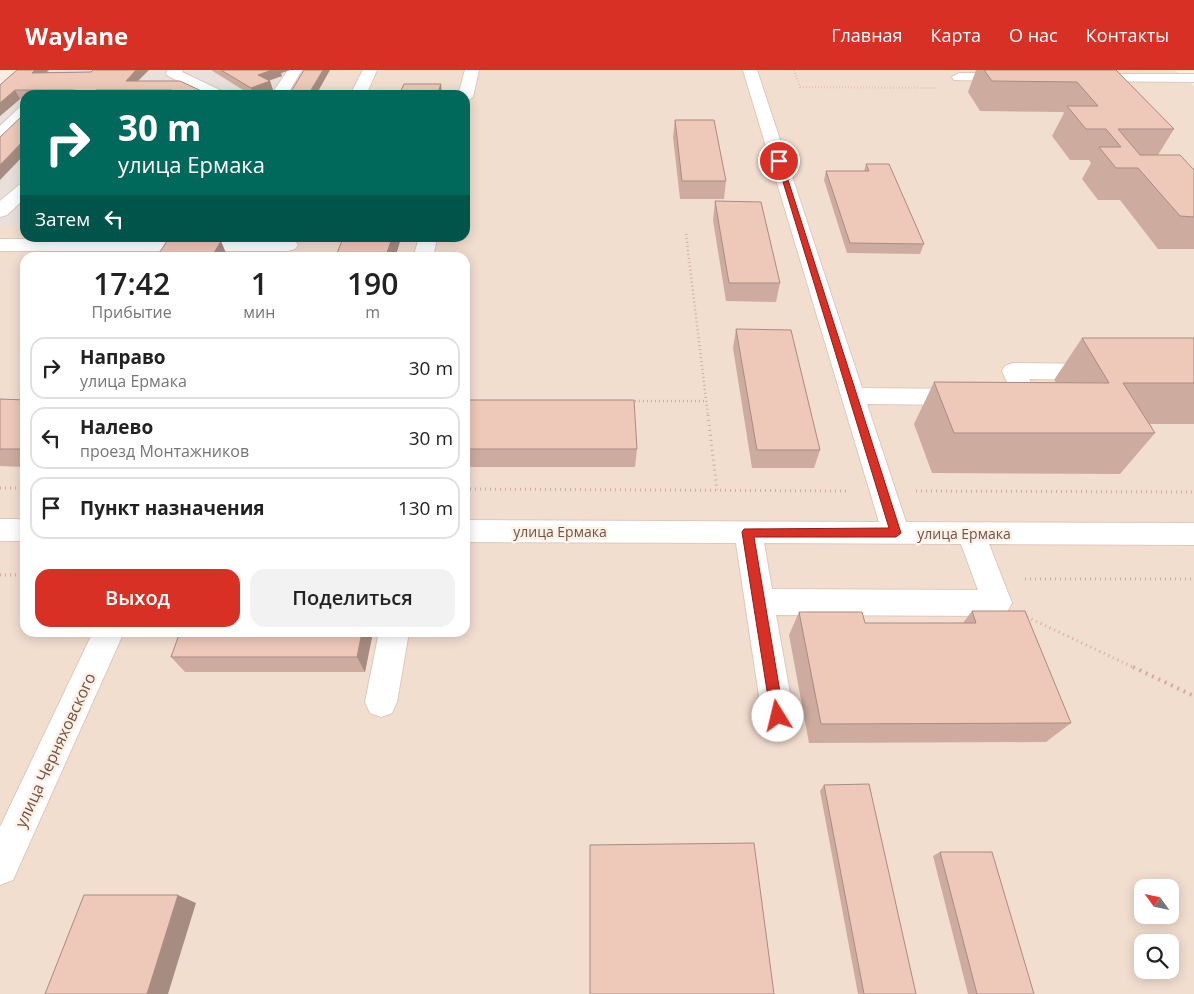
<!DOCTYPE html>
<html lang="ru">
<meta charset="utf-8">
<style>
body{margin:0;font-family:"Open Sans",sans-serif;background:#f2f2f2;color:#222;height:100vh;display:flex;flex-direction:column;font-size:19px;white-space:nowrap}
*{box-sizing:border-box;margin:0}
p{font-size:16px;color:#767676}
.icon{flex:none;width:28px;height:28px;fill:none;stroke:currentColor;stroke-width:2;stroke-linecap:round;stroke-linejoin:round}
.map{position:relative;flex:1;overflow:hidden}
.details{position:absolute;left:20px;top:182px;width:450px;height:385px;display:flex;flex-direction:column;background:#fff;border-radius:15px;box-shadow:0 2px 12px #0003}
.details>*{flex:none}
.hud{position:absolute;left:20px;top:20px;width:450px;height:152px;border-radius:15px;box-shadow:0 2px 12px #0003;background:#00695c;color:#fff;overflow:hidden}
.needle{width:32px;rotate:303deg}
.controls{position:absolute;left:1134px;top:809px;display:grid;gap:10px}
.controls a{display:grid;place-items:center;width:45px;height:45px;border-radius:10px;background:#fff;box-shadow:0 2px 12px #0003;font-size:25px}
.pin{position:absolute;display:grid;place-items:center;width:42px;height:42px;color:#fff;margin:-21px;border:2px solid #fff;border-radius:50%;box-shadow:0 1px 5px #0007}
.me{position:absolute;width:55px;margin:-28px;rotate:351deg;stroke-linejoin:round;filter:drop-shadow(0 0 4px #0008)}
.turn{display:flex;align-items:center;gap:18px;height:105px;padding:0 15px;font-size:22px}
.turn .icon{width:65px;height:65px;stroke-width:2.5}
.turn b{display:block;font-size:35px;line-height:42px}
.then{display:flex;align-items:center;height:48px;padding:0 15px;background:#0003;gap:10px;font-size:19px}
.eta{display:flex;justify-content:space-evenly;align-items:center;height:85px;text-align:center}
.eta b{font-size:30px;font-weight:600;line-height:35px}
.primary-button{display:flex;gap:10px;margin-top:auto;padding:10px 15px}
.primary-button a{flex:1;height:58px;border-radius:15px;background:#d93025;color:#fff;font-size:20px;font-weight:600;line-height:58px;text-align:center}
.primary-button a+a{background:#f2f2f2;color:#222}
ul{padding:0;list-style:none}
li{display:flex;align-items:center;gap:15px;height:62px;margin:0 10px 8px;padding:0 5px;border:2px solid #e0e0e0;border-radius:15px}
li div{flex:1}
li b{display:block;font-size:19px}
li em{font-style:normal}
header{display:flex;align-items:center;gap:30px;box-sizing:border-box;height:70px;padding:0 25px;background:#d93025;color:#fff}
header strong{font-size:24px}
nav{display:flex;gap:28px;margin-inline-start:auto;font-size:18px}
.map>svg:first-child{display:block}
.residential{fill:#f2decf;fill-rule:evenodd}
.industrial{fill:#e9e0dc}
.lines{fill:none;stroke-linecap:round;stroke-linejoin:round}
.minor-casing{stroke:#dec8bd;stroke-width:2}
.path-far3{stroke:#d3ab9d;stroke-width:2;stroke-dasharray:0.5 2.5;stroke-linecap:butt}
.path-far2{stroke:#d3ab9d;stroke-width:2.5;stroke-dasharray:1 3;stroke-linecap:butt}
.path-far1{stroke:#d3ab9d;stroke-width:3;stroke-dasharray:1 4;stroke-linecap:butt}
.path{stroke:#d3ab9d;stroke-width:4;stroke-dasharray:2 5;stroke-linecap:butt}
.minor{fill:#fff;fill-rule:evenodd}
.wall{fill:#cdac9f}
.shaded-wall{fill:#a78c82}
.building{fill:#eec8b9;stroke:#a78c82}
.route{fill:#d93025;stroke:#8d1f18}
.labels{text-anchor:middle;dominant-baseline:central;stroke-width:5;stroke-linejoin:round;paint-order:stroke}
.street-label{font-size:14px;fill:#705249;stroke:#fef1e6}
.near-street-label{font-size:16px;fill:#705249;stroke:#fef1e6}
</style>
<header>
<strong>Waylane</strong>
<nav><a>Главная</a><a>Карта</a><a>О нас</a><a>Контакты</a></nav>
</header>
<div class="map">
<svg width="1194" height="924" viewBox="0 0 1194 924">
<rect width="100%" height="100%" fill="#fbede0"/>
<path class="residential" d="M34,0H1175L1194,16V924H0V30ZM25,25H465V168H25ZM25,188H465V562H25ZM1142,818H1170V845H1142ZM1142,872H1170V900H1142Z"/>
<path class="industrial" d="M31,0H330L316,25H25V147L18,155L0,156V28Z"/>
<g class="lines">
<defs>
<path id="minor" d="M168,0H183L182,2L224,22L227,25H207L168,6L166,3Z
M288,0H302L287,25H271Z
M363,0H377L366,25H350Z
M465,0H479L473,27L465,32V25H458Z
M743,0H757L862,318L964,319L972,321L976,327L972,333L964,335L867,334L906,452L1194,453V475L989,474L1012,533L1007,542L997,546L776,545L794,646L790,657L778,662L766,657L762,646L736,473L465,472V450L879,452ZM764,473L961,474L978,520L772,519Z
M959,3H1010L1017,7L1010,11L954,10L952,7Z
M1086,4H1194V12L1081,11L1079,8Z
M25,36V50L6,68L0,70V56L19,38Z
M25,114V128L7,145L0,147V131L19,115Z
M419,168H437L433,188H413Z
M0,169H288L295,171L298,175L295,179L288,181H0Z
M1013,293L1098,294L1106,297L1109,302L1106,307L1098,310L1029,309L1038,327L1034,333L1026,335L997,333L993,327L997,321L1010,319L1002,301L1005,296Z
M0,449H25V471H0Z
M93,562H124L13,810L0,815V757Z
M379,562H409L397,632L392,643L381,647L370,643L365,632Z"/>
</defs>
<use href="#minor" class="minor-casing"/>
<path class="path-far3" d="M794,0L800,17L936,18"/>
<path class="path-far2" d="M686,164L708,346
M631,331H707"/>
<path class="path-far1" d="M708,345L717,420
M0,418H25
M465,419L849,421
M916,421L1194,422
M0,505H25
M1025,509H1194
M1027,547L1135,598"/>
<path class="path" d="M1133,597L1194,626"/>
<use href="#minor" class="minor"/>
</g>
<path class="wall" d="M17,0H49L46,2H91L138,11L210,25H25V29H20L0,46V15Z
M211,0H290L281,3L282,6L269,11H270L273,20L258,25H251Z
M976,0H1116L1174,59L1158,85L1194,100V179H1158L1120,130H1098L1082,109L1091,93L1089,90H1070L1052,66L1064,43L1063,42L980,41L968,22Z
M675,50L726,111L724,129H680L673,67Z
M866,94L924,174L920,184L847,183L824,110L826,101H864Z
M715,131L780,213L776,232L726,231L713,150Z
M343,168H401L395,188H337L336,186Z
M736,259L820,380L814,398H752L733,278Z
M1082,268H1194V354H1150L1155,363L1120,404L932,403L914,354L934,312H1056L1054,310Z
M0,329L25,330V397L0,396Z
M465,330L637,379L635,397H465Z
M972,541L1071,653L1046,672L809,673L789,565L799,542L865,553H963Z
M373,562L365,602H185L171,587Z
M824,715L916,924H858L820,721Z
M940,782L1034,924H968L933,786Z"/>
<path class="shaded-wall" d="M35,0H49L37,11L32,3Z
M136,0H149L130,19L126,11Z
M272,0H290L281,3L282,6L261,13L258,5Z
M323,0H330L316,25H308Z
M270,11L273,20L258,25H253L251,18Z
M441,14L442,25H437Z
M15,20L20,29L0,46V33Z
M96,20L98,25H91Z
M25,69V84L0,110V95Z
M392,168H401L395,188H386V186Z
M221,171L228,188H211Z
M362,562H373L365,602L357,587Z
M178,825L196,833L168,924H147Z"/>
<path class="building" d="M17,0H35L32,3L91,2L93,0H136L126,11H180L210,25H182L171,20H96L91,25H70L75,20H15L0,33V15Z
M221,0H272L258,5L270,11L251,18Z
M304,0H323L308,25H289Z
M984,0H1116L1174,59H1118L1140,85H1180L1194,100V147L1180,146L1138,98H1116L1099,77H1121L1106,59H1086L1067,36H1098L1077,12L992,11Z
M404,14H441L437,25H399Z
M21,47H25V69L0,95V67Z
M675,50H714L726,111H682Z
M866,94H889L924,174L850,173L826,101H869Z
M715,131L761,132L780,213H729Z
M343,168H392L386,186H336Z
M167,171H221L211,188H156Z
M736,259L791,260L820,380H757Z
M1082,268H1194V313H1123L1155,363H954L934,312L1109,313Z
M0,329L25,330V379H0Z
M465,330H634L637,379H465Z
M972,541H1025L1071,653L821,654L799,542H862L865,553H976Z
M180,562H362L357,587H171Z
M869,714L916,924H864L824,715Z
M754,773L774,924H590V775Z
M940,782H992L1034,924H977Z
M84,825H178L147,924H45Z"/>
<path class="route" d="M776,89L782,91L901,463L896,467H754L784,646L782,651L778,653L773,651L771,646L742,462L744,459L889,458Z"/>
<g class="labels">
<g class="street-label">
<text x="560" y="461">улица Ермака</text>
<text x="964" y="463">улица Ермака</text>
</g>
<g class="near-street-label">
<text transform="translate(55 680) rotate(-65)">улица Черняховского</text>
</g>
</g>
</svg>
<div class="controls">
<a><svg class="needle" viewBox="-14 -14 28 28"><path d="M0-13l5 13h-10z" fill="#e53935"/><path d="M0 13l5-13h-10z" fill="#767676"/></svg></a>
<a><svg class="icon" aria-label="search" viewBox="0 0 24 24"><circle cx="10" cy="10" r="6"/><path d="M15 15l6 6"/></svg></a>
</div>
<div class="pin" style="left:779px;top:91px;background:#d93025"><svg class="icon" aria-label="arrive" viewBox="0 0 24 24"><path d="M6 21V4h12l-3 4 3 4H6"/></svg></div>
<svg class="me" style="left:778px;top:646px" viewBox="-20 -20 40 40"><circle r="19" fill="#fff"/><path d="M0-13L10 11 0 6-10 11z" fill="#d93025"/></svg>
<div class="hud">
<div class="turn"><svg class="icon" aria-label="right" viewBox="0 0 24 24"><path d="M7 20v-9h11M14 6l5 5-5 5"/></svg><div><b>30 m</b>улица Ермака</div></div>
<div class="then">Затем<svg class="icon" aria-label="left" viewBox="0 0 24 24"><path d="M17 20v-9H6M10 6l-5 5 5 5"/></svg></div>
</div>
<section class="details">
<div class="eta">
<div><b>17:42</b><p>Прибытие</p></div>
<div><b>1</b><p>мин</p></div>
<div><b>190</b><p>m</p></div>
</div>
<ul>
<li><svg class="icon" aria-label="right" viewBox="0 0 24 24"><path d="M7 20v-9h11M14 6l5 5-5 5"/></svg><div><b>Направо</b><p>улица Ермака</p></div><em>30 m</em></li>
<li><svg class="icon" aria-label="left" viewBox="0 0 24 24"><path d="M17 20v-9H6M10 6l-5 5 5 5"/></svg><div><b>Налево</b><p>проезд Монтажников</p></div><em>30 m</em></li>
<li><svg class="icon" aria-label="arrive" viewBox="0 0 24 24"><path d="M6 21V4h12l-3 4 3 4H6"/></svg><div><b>Пункт назначения</b></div><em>130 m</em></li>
</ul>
<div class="primary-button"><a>Выход</a><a>Поделиться</a></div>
</section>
</div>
